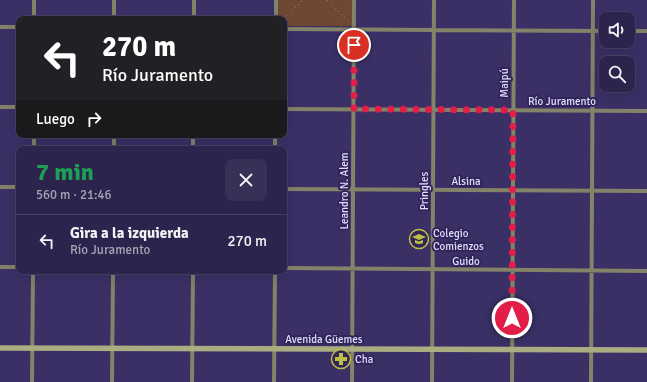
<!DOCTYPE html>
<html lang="es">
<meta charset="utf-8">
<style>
body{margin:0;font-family:Signika,sans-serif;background:#383056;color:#f1f3f6;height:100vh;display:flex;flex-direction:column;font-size:15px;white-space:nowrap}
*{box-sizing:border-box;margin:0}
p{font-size:13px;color:#a6a4b5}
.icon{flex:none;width:22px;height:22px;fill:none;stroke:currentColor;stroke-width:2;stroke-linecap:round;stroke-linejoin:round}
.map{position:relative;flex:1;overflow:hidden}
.panel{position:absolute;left:16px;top:146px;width:271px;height:128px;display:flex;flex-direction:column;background:#2c244c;border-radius:8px;box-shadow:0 4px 16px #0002,0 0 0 1px #484164}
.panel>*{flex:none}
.hud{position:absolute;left:16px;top:16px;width:271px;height:122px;border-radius:8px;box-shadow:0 4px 16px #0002,0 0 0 1px #484164;background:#202124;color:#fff;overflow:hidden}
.fabs{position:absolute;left:599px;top:12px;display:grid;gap:8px}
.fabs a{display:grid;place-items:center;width:36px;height:36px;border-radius:8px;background:#2c244c;box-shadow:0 4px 16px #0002,0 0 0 1px #484164;font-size:20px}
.pin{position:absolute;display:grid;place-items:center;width:34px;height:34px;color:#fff;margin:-17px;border:2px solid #fff;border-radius:50%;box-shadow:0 1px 4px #0007}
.me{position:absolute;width:44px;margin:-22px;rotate:0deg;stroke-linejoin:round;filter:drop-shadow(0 0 3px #0008)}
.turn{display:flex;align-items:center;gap:14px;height:84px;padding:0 20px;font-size:18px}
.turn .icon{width:52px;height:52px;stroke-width:2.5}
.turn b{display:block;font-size:28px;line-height:34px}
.then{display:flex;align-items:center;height:38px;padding:0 20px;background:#0003;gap:8px;font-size:15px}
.round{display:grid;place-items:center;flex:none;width:42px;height:42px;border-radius:8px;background:#383056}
.head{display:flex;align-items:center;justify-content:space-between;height:68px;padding:0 20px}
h1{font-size:24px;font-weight:700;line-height:30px;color:#1e9e55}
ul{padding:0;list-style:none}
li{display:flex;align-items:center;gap:12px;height:52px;padding:0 20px;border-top:1px solid #484164}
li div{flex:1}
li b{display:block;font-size:15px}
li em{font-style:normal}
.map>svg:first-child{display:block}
.green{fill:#6e4833}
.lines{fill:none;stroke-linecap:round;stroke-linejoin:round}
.path{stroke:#9089b4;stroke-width:1;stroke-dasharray:1 3;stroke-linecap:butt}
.minor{stroke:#828369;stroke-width:4}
.secondary{stroke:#aaac82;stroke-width:5.5}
.route{stroke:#e11d48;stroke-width:7;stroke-dasharray:0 12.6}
.labels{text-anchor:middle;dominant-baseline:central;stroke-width:4;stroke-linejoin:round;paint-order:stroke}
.street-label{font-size:11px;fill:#e0ddfe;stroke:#31255a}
.poi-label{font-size:11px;fill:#e0ddfe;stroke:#31255a;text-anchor:start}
</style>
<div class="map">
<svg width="647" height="382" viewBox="0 0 647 382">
<rect width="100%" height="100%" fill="#3b3066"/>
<path class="green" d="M277,0H354L353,26H284V19H277Z"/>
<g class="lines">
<path class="path" d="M327,0L349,22
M284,19L303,0"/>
<path class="minor" d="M276,0V19
M34,19V0
M114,19V0
M194,19V0
M0,27H19
M284,29L606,31
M628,31H647
M0,107H19
M284,109L647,111
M34,149V135
M114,149V135
M193,149V135
M275,149V135
M0,187H19
M284,189L647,191
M0,267H19
M284,268L647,271
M32,382L33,271
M112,382L113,271
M192,382L193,271
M274,382L275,271
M352,382L354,0
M432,382L434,0
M512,382L514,0
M591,382L593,0"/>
<path class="secondary" d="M0,348L647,350"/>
</g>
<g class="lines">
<path class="route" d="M354,45V109L513,110L512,318"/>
</g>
<defs>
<symbol id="school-ring" viewBox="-11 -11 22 22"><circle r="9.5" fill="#31255a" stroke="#bebf42" stroke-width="1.5"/><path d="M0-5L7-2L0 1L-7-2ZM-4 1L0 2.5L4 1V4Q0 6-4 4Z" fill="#bebf42"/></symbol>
<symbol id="pharmacy-ring" viewBox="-11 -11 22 22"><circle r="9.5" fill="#31255a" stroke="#bebf42" stroke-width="1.5"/><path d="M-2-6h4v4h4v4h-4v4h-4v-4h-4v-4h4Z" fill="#bebf42"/></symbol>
</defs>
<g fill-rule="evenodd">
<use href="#school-ring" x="408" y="228" width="22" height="22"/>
<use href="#pharmacy-ring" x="330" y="348" width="22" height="22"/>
</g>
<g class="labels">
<g class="street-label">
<text transform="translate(504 83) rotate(-90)">Maipú</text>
<text x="562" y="101">Río Juramento</text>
<text x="466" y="181">Alsina</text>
<text transform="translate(344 191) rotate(-90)">Leandro N. Alem</text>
<text transform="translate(424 191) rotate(-90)">Pringles</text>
<text x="466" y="261">Guido</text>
<text x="324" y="339">Avenida Güemes</text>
</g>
<g class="poi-label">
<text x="433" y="233">Colegio<tspan x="433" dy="13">Comienzos</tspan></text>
<text x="355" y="359">Cha</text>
</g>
</g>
</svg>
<div class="fabs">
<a><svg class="icon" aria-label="sound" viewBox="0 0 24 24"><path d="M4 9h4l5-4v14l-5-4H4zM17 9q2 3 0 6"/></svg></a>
<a><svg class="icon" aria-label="search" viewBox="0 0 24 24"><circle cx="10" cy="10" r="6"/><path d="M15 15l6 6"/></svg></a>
</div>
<div class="pin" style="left:354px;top:45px;background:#d93025"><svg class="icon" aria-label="arrive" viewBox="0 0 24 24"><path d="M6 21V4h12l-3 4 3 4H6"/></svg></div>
<svg class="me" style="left:512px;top:318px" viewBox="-20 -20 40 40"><circle r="17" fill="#e11d48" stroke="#fff" stroke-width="3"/><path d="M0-11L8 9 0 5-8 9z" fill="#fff"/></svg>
<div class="hud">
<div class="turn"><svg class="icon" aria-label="left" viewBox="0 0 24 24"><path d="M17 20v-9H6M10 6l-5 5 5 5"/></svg><div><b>270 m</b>Río Juramento</div></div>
<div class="then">Luego<svg class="icon" aria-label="right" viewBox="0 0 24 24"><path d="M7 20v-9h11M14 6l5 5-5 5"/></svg></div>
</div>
<section class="panel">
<div class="head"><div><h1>7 min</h1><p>560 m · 21:46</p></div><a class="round"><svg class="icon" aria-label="close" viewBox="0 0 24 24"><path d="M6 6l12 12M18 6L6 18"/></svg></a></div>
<ul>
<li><svg class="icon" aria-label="left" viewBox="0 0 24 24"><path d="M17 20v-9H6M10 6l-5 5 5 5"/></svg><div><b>Gira a la izquierda</b><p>Río Juramento</p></div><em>270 m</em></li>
</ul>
</section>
</div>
